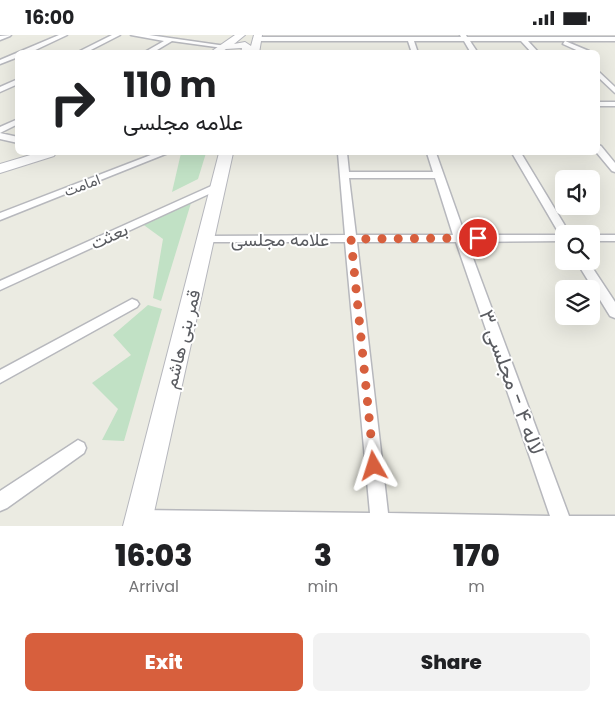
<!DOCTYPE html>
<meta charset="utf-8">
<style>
body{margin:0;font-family:Poppins,Vazirmatn,sans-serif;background:#f2f2f2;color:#202124;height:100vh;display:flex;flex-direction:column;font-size:19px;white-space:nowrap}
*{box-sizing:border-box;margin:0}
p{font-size:16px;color:#757577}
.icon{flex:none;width:28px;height:28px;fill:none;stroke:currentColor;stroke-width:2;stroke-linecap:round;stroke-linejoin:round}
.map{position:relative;height:491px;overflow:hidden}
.details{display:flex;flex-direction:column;background:#fff;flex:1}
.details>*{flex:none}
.hud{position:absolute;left:15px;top:15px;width:585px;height:105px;border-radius:8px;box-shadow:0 5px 20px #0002;background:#fff;color:#202124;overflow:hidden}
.tools{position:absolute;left:555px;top:135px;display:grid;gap:10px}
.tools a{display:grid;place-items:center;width:45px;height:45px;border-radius:8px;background:#fff;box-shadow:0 5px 20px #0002;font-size:25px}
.pin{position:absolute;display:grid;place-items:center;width:42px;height:42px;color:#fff;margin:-21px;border:2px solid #fff;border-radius:50%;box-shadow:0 1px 5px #0007}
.me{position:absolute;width:55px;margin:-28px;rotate:354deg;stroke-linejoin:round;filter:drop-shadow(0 0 4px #0008)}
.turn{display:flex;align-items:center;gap:18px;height:105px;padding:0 25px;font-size:22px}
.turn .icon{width:65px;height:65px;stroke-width:2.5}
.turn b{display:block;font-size:35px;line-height:42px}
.eta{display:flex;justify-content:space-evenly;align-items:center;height:85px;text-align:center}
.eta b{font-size:30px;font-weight:800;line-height:35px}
.cta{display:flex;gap:10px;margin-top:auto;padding:10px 25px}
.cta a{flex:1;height:58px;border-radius:8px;background:#d75f3d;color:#fff;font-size:20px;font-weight:800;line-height:58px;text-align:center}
.cta a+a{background:#f2f2f2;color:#202124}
.status{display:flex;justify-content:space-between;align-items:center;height:35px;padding:0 25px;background:#fff;direction:ltr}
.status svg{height:14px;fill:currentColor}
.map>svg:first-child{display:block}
.green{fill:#c1e1c5}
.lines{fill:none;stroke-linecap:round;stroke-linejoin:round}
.street-casing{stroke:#b7b8bd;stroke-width:3}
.secondary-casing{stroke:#b6b7bd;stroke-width:2}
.street{fill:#fff;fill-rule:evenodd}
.secondary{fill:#fff;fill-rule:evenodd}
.route{stroke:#d75f3d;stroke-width:9;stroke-dasharray:0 16.2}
.labels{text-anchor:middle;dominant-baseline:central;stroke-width:4;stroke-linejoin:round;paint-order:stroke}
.far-street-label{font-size:15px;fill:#5a5c61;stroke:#fff}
.street-label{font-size:18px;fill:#5a5c61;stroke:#fff}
.near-street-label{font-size:21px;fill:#5a5c61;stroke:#fff}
</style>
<div class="status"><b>16:00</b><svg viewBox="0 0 49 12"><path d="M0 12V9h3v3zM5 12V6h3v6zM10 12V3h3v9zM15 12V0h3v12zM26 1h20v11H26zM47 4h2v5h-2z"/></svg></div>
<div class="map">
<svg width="615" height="491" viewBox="0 0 615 491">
<rect width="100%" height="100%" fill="#ebebe2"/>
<path class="green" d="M181,118H206L198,144L172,157Z
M191,168L161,266L153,263L163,204L141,188Z
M148,270L162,274L124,406L102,405L118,374L92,348L131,320L113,300Z"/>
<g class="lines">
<defs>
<path id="street" d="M11,0L10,1L0,5V1Z
M59,0H67L29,18H18V22L0,29V25Z
M112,0H120L85,18H76Z
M131,0H149L226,11L223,13L172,6L152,18H143L164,6Z
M460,0H466L467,2H615V6H528L539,18H532L521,6H470L478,18H471L464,6H414L418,18H412L408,6H257L254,4L257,2H461Z
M565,6L589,16L590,17L583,18L563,9Z
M598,36L615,52V58L598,42Z
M18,44V49L0,57V52Z
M598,67H615V71H598Z
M18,84V89L0,98V92Z
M0,98L18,102V108L0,104Z
M598,110L601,111L615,128V137L612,136L597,118Z
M156,118H168L0,185V178Z
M338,118H347L349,137H433L427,118H436L465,200H560L512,118H521L570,199H564V206L467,207L569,481H615V491H132L130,484L132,477L139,475L370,478L345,207H207L201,204L207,201L345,200ZM349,143H435L453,200H356ZM357,207H456L550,481L388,478Z
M218,148L223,151L222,153L0,255V246Z
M591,200H615V206H591Z
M576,226H588L615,267V283L610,281Z
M132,264L137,266L139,269L137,272L0,348V335Z
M78,405L84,408L86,413L84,418L7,473L0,476V456Z"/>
<path id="secondary" d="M235,0H245L234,9L245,7L251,11L254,0H262L259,18H241L242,13L226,14L220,18H209Z
M37,118H56L54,121L0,138V129Z
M219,118H233L151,491H123Z"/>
</defs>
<use href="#street" class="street-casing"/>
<use href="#secondary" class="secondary-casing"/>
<use href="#street" class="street"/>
<use href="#secondary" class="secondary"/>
</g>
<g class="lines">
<path class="route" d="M374,431L351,204L478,203"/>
</g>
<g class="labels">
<g class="far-street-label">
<text transform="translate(82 150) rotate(-21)">امامت</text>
</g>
<g class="street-label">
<text transform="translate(109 201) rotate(-25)">بعثت</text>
<text x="280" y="204">علامه مجلسی</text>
<text transform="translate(182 304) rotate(-76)">قمر بنی هاشم</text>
</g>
<g class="near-street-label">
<text transform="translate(512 347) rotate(70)">لاله ۴ - مجلسی ۳</text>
</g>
</g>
</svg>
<div class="tools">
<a><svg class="icon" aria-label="sound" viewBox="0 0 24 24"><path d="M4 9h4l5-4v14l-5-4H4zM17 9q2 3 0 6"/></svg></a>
<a><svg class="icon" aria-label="search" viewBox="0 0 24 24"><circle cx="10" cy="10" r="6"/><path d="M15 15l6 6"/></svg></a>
<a><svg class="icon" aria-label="layers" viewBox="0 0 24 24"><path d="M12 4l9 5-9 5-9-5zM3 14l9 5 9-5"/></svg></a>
</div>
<div class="pin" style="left:478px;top:203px;background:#d93025"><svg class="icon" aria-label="arrive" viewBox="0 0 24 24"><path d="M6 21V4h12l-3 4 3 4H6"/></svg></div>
<svg class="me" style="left:374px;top:431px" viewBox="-20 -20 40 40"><path d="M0-17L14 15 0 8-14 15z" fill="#d75f3d" stroke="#fff" stroke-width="4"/></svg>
<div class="hud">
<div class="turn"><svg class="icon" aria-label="right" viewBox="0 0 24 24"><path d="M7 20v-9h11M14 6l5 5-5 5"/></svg><div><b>110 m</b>علامه مجلسی</div></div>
</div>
</div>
<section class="details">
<div class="eta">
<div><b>16:03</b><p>Arrival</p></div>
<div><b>3</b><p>min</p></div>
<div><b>170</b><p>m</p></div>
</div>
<div class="cta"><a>Exit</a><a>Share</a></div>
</section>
